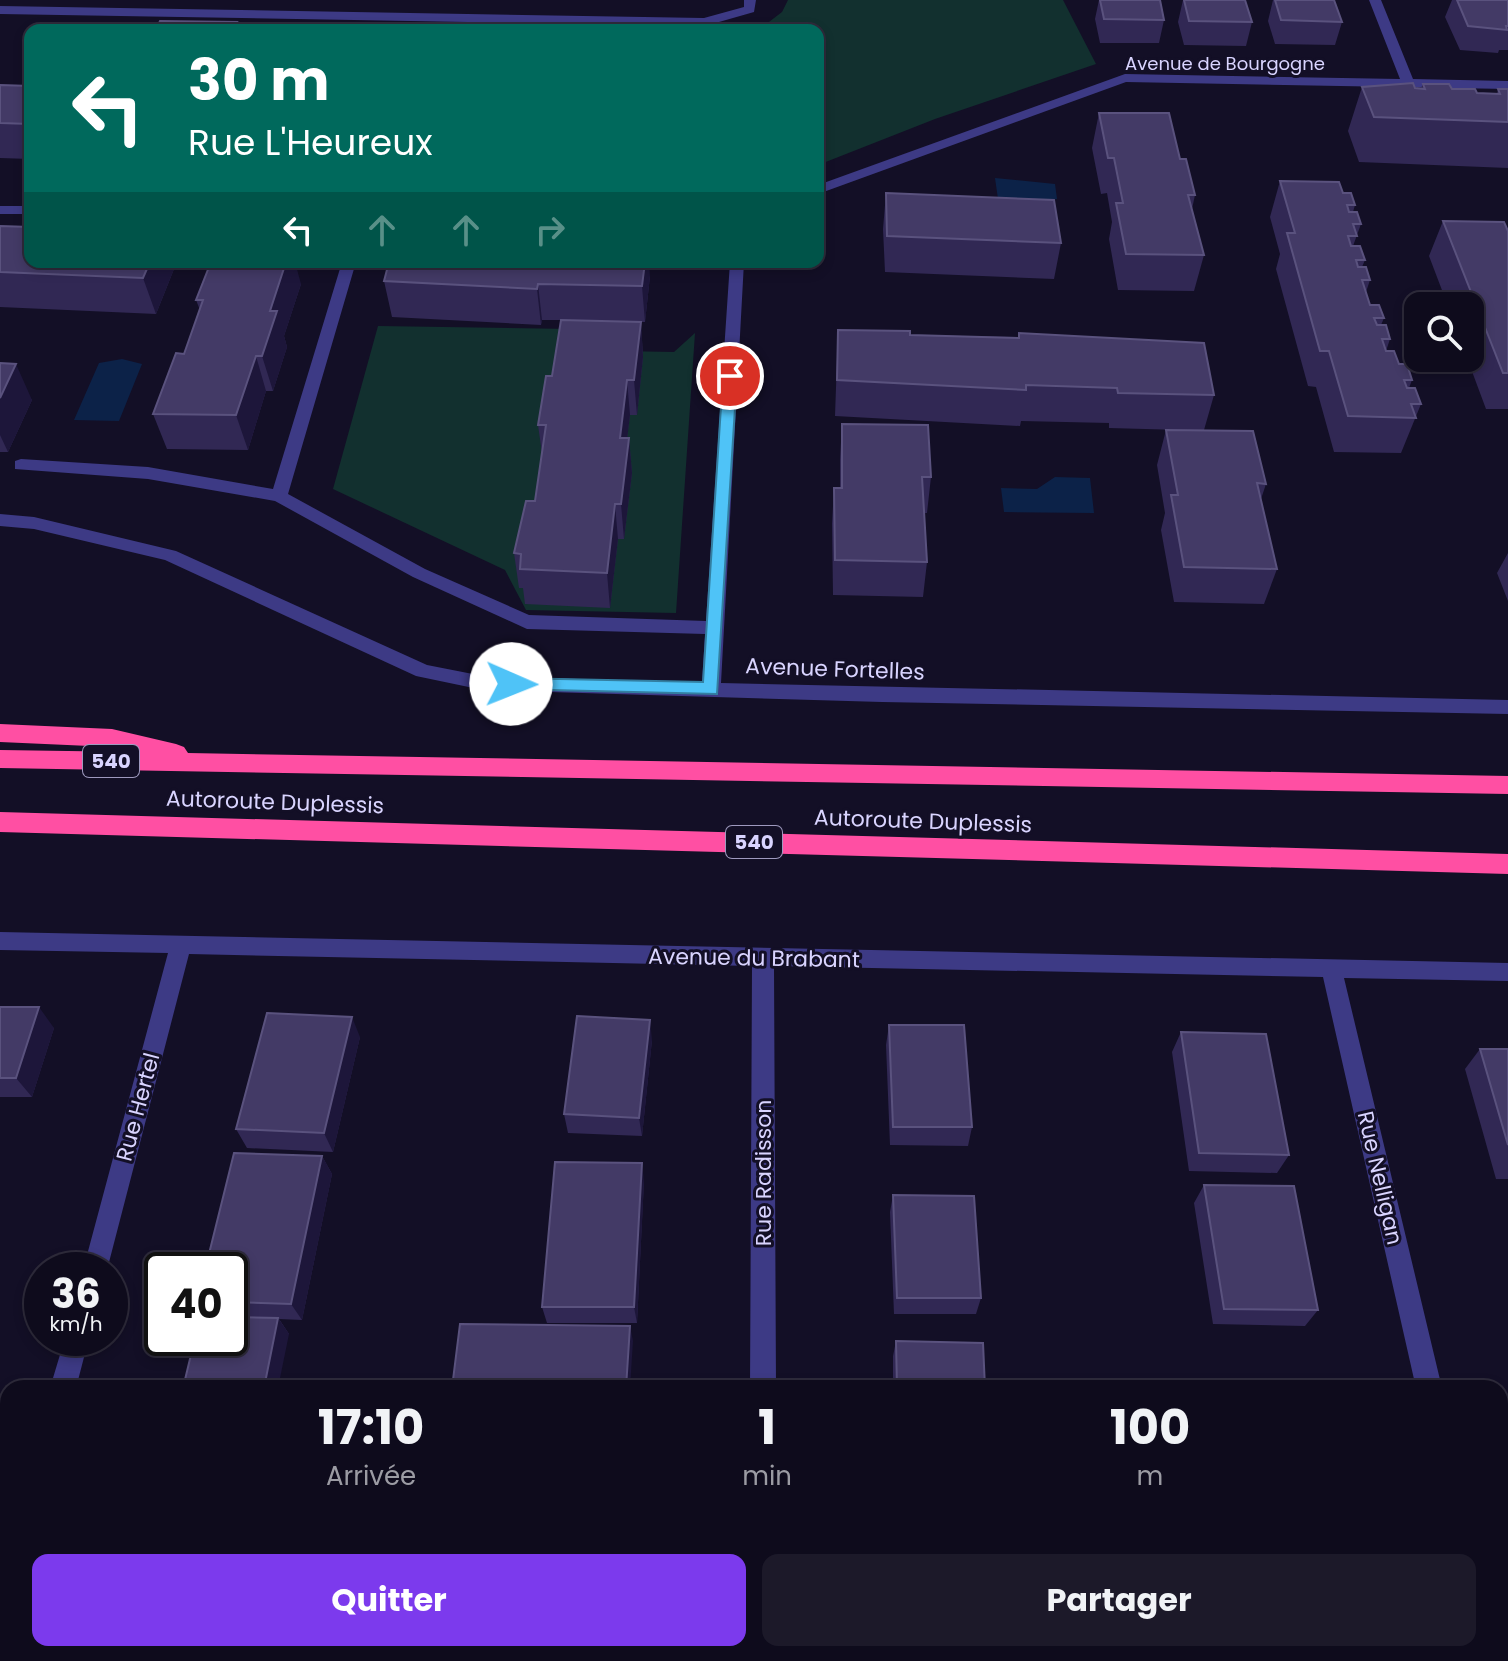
<!DOCTYPE html>
<html lang="fr">
<meta charset="utf-8">
<style>
body{margin:0;font-family:Poppins,sans-serif;background:#1c1929;color:#f1f3f6;height:100vh;display:flex;flex-direction:column;font-size:30px;white-space:nowrap}
*{box-sizing:border-box;margin:0}
p{font-size:26px;color:#9b9ba3}
.icon{flex:none;width:44px;height:44px;fill:none;stroke:currentColor;stroke-width:2;stroke-linecap:round;stroke-linejoin:round}
.map{position:relative;flex:1;overflow:hidden}
.sheet{position:absolute;left:0px;top:1380px;width:1508px;height:282px;display:flex;flex-direction:column;background:#0e0b1c;border-radius:24px 24px 0 0;box-shadow:0 4px 12px #0003,0 0 0 2px #2e2b3b}
.sheet>*{flex:none}
.hud{position:absolute;left:24px;top:24px;width:800px;height:244px;border-radius:16px;box-shadow:0 4px 12px #0003,0 0 0 2px #2e2b3b;background:#00695c;color:#fff;overflow:hidden}
.fabs{position:absolute;left:1404px;top:292px;display:grid;gap:16px}
.fabs a{display:grid;place-items:center;width:80px;height:80px;border-radius:16px;background:#0e0b1c;box-shadow:0 4px 12px #0003,0 0 0 2px #2e2b3b;font-size:40px}
.speed{position:absolute;left:24px;top:1252px;display:flex;gap:16px;font-size:40px;font-weight:700;text-align:center}
.speed>*{display:grid;place-content:center;width:104px;height:104px;border-radius:50%;background:#0e0b1c;box-shadow:0 4px 12px #0003,0 0 0 2px #2e2b3b;line-height:1}
.speed small{font-size:20px;font-weight:400}
.speed .limit{border:4px solid #111;border-radius:12px;background:#fff;color:#111}
.pin{position:absolute;display:grid;place-items:center;width:68px;height:68px;color:#fff;margin:-34px;border:4px solid #fff;border-radius:50%;box-shadow:0 2px 8px #0007}
.me{position:absolute;width:88px;margin:-44px;rotate:91deg;stroke-linejoin:round;filter:drop-shadow(0 0 6px #0008)}
.turn{display:flex;align-items:center;gap:28px;height:168px;padding:0 32px;font-size:36px}
.turn .icon{width:104px;height:104px;stroke-width:2.5}
.turn b{display:block;font-size:56px;line-height:68px}
.lanes{display:flex;align-items:center;height:76px;padding:0 32px;background:#0003;justify-content:center;gap:40px;direction:ltr}
.lanes .off{opacity:.35}
.eta{display:flex;justify-content:space-evenly;align-items:center;height:136px;text-align:center}
.eta b{font-size:48px;font-weight:700;line-height:56px}
.action{display:flex;gap:16px;margin-top:auto;padding:16px 32px}
.action a{flex:1;height:92px;border-radius:16px;background:#7c3aed;color:#fff;font-size:32px;font-weight:700;line-height:92px;text-align:center}
.action a+a{background:#1c1929;color:#f1f3f6}
.map>svg:first-child{display:block}
.green{fill:#12302f}
.water{fill:#0c2248}
.lines{fill:none;stroke-linecap:round;stroke-linejoin:round}
.minor{fill:#3d3a85;fill-rule:evenodd}
.highway{fill:#ff4fa3;fill-rule:evenodd}
.wall{fill:#312854}
.shaded-wall{fill:#1d163a}
.building{fill:#433a66;stroke:#5a527e;stroke-width:2}
.route{fill:#4fc3f7;stroke:#337fa1;stroke-width:2}
.labels{text-anchor:middle;dominant-baseline:central;stroke-width:6;stroke-linejoin:round;paint-order:stroke}
.far-street-label{font-size:18px;fill:#d9d4ff;stroke:#130f26}
.shield{fill:#130f26;stroke:#9e99be;stroke-width:2}
.shield-label{font-size:20px;font-weight:bold;fill:#d9d4ff}
.street-label{font-size:22px;fill:#d9d4ff;stroke:#130f26}
</style>
<div class="map">
<svg width="1508" height="1661" viewBox="0 0 1508 1661">
<rect width="100%" height="100%" fill="#130f26"/>
<path class="green" d="M788,0H1063L1096,64L935,119L818,165V30H766L765,25L782,12Z
M378,326L634,330L618,351L674,352L695,333L676,613L526,610L505,570L333,489Z"/>
<path class="water" d="M995,178L1055,184L1057,199L1029,203L998,199Z
M122,359L142,364L119,421L74,420L99,363Z
M1055,477L1090,478L1094,513L1004,512L1001,488L1037,489Z"/>
<g class="lines">
<path class="minor" d="M744,0H756L754,12L705,26L0,14V6L704,18L744,7Z
M1369,0H1381L1413,79L1508,81V89L1126,82L818,194V185L1125,74L1400,79Z
M0,206H30V214H0Z
M342,262H356L288,494L425,569L529,615L706,621L730,262H744L721,683L1508,700V714L882,702L483,690L416,676L165,560L34,529L0,526V514L34,517L176,551L427,665L483,676L702,683L705,634L527,629L413,577L275,501L148,479L15,469V461L21,459L148,467L273,489Z
M0,932L1508,963V981L1344,978L1442,1388H1416L1323,977L774,966L776,1388H750L752,966L189,954L107,1270H83L168,953L0,950Z
M65,1338H89L76,1388H50Z
M8,1572V1624L0,1628V1575Z
M1500,1647L1504,1661H1476L1475,1654H1500Z
M744,1654H772V1661H744Z"/>
<path class="highway" d="M0,724L112,729L176,744L184,747L188,753L1508,776V794L0,768V750L135,752L112,747L0,742Z
M0,812L1508,854V874L0,832Z"/>
</g>
<path class="wall" d="M1099,0H1160L1164,20L1159,43H1100L1095,19Z
M1183,0H1245L1252,22L1246,46L1184,45L1178,22Z
M1273,0H1334L1342,22L1335,45L1275,44L1268,21Z
M1452,0H1508V50H1499L1498,53L1460,50L1445,17Z
M30,53V74L25,62Z
M1423,84L1477,93L1497,94L1498,89H1508V168L1359,162L1348,131L1362,87L1421,88Z
M0,85L30,86V159L0,158Z
M1099,113L1180,159L1195,195L1192,209L1204,255L1194,291L1118,290L1109,239L1112,222L1107,193L1101,194L1092,148Z
M1280,181L1343,193L1355,205L1353,212L1361,224L1353,246L1365,260L1362,267L1370,280L1366,292L1370,305L1384,318L1381,325L1390,339L1386,351L1412,380L1409,388L1421,404L1401,453L1334,452L1316,387L1308,386L1276,269L1280,254L1270,217Z
M886,193L1061,243L1054,279L885,272L883,229Z
M1443,221L1508,231V409H1486L1467,358H1470V306H1448L1429,256Z
M0,226L30,262H172L174,269L156,314L0,307Z
M650,276L645,322H641L643,357L637,415H630L627,438H629L632,473L624,539H618L610,608L525,604L523,588H519L514,553L535,501L542,453L538,425L567,320H542L541,325L392,317L384,281Z
M301,284L284,336L287,347L273,391H266L248,450L167,449L153,414L184,354L200,310L196,300Z
M838,330L910,335L1018,337L1019,333L1214,395L1204,430L1266,484L1261,499L1277,569L1264,604L1174,602L1161,530L1165,513L1157,465L1166,430H1181L1109,428V423L1021,421L1020,426L835,416Z
M0,363L32,400L8,452H0Z
M842,424L931,477L927,513H924L927,562L923,597L833,595L832,524L834,488H840V459Z
M1508,553V601L1497,573Z
M0,1007L54,1028L32,1097H0Z
M889,1025L972,1127L968,1146L890,1145L886,1045Z
M1181,1032L1289,1155L1277,1173L1189,1171L1172,1052Z
M360,1037L333,1152L247,1148L236,1129Z
M652,1040L642,1136L568,1133L564,1114Z
M1480,1049H1508V1179H1496L1465,1069Z
M322,1156L332,1174L302,1320L279,1319L289,1334L230,1338V1270Z
M644,1181L637,1323H547L542,1307Z
M1204,1185L1318,1310L1305,1326L1213,1324L1194,1203Z
M893,1195L981,1298L976,1314H894L890,1212Z
M896,1341L985,1388H893V1356Z
M502,1654H606L605,1661H504L502,1659Z
M901,1654H1005V1661H901Z
M1262,1654H1383L1385,1661H1263Z"/>
<path class="shaded-wall" d="M150,262H172L174,269L156,314L143,278Z
M286,262H295L301,284L284,336L287,347L273,391L262,356L270,311Z
M645,262H649L650,276L645,322L642,286Z
M538,284L542,320L541,325L537,289Z
M641,322L643,357L637,415L634,380Z
M256,356L266,391L248,450L236,415Z
M16,364L32,400L8,452L0,435V398Z
M627,380L630,415L623,473L620,438Z
M629,438L632,473L624,539L621,504Z
M615,504L618,539L610,608L607,573Z
M39,1007L54,1028L32,1097L16,1078Z
M352,1017L360,1037L333,1152L324,1133Z
M650,1020L652,1040L642,1136L639,1118Z
M322,1156L332,1174L302,1320L291,1304Z
M642,1163L644,1181L637,1323L634,1307Z
M278,1318L289,1334L278,1388H264Z
M630,1326L633,1341L630,1388H626Z
M217,1654H233L232,1661H216Z
M601,1654H606L605,1661H601Z"/>
<path class="building" d="M1100,0H1160L1164,20L1104,19Z
M1184,0H1245L1252,22L1189,21Z
M1275,0H1334L1342,22L1281,20Z
M1457,0H1508V26H1506L1507,30L1468,26Z
M160,21L237,22L233,30H156Z
M292,26H366L365,30H290Z
M421,27L495,28L494,30H420Z
M550,29L625,30H550Z
M30,53V62H25Z
M1413,83L1415,88L1425,89L1423,84H1449L1452,89H1475L1477,93L1500,94L1498,89H1508V122L1374,117L1362,87Z
M0,85L30,86V124L0,123Z
M1099,113H1169L1180,159H1186L1195,195H1188L1204,255L1126,254L1116,203H1123L1114,158H1108Z
M1280,181L1339,182L1343,193H1351L1355,205H1347L1349,212H1357L1361,224H1353L1357,236H1348L1351,246H1360L1365,260H1356L1358,267H1366L1370,280H1362L1370,305H1379L1384,318H1374L1377,325H1386L1390,339H1382L1386,351H1394L1399,364H1407L1412,380H1404L1407,388H1415L1421,404H1411L1416,418L1348,416L1329,351H1320L1287,233H1295Z
M886,193L1054,200L1061,243L887,236Z
M1443,221L1504,222L1508,231V373H1503Z
M0,226L30,227V262H150L143,278L0,272Z
M211,262H286L270,311H277L262,356H256L236,415L153,414L176,353L184,354L203,300H196Z
M389,262H645L642,286L538,284L537,289L384,281Z
M561,320L641,322L634,380H627L620,438H629L621,504H615L607,573L520,569L521,554L514,553L526,501H535L546,425H538L546,376H552Z
M838,330L910,331V335L1019,338V333L1204,343L1214,395L1118,393L1117,388L1026,385V390L837,380Z
M0,363L16,364L0,398Z
M842,424L928,425L931,477H922L927,562L835,560L834,488H842Z
M1166,430L1253,431L1266,484L1257,483L1277,569L1184,567L1171,495H1178Z
M0,1007H39L16,1078H0Z
M267,1013L352,1017L324,1133L236,1129Z
M577,1016L650,1020L639,1118L564,1114Z
M889,1025H964L972,1127H893Z
M1181,1032L1266,1034L1289,1155L1199,1153Z
M1480,1049H1508V1145Z
M234,1153L322,1156L291,1304L230,1302V1270H205Z
M555,1162L642,1163L634,1307H542Z
M1204,1185L1294,1186L1318,1310L1224,1309Z
M893,1195L974,1196L981,1298H897Z
M230,1317L278,1318L264,1388H183L195,1338H230Z
M460,1324L630,1326L626,1388H452Z
M896,1341L983,1343L985,1388H897Z
M113,1654H217L216,1661H111Z
M502,1654H601V1661H547L502,1659Z
M905,1654H1005V1661H905Z
M1277,1654H1383L1385,1661H1278Z"/>
<path class="route" d="M730,371L737,376L717,694L505,689V679L511,678L703,682L723,376Z"/>
<g class="labels">
<g class="far-street-label">
<text x="1225" y="63">Avenue de Bourgogne</text>
</g>
<g class="shield">
<rect x="83" y="745" width="56" height="32" rx="6"/>
<rect x="726" y="826" width="56" height="32" rx="6"/>
</g>
<g class="shield-label">
<text x="111" y="761">540</text>
<text x="754" y="842">540</text>
</g>
<g class="street-label">
<text transform="translate(835 669) rotate(2)">Avenue Fortelles</text>
<text transform="translate(275 802) rotate(2)">Autoroute Duplessis</text>
<text transform="translate(923 821) rotate(2)">Autoroute Duplessis</text>
<text transform="translate(754 958) rotate(1)">Avenue du Brabant</text>
<text transform="translate(138 1107) rotate(-75)">Rue Hertel</text>
<text transform="translate(763 1173) rotate(-90)">Rue Radisson</text>
<text transform="translate(1380 1178) rotate(77)">Rue Nelligan</text>
</g>
</g>
</svg>
<div class="fabs">
<a><svg class="icon" aria-label="search" viewBox="0 0 24 24"><circle cx="10" cy="10" r="6"/><path d="M15 15l6 6"/></svg></a>
</div>
<div class="speed"><div>36<small>km/h</small></div><div class="limit">40</div></div>
<div class="pin" style="left:730px;top:376px;background:#d93025"><svg class="icon" aria-label="arrive" viewBox="0 0 24 24"><path d="M6 21V4h12l-3 4 3 4H6"/></svg></div>
<svg class="me" style="left:511px;top:684px" viewBox="-20 -20 40 40"><circle r="19" fill="#fff"/><path d="M0-13L10 11 0 6-10 11z" fill="#4fc3f7"/></svg>
<div class="hud">
<div class="turn"><svg class="icon" aria-label="left" viewBox="0 0 24 24"><path d="M17 20v-9H6M10 6l-5 5 5 5"/></svg><div><b>30 m</b>Rue L'Heureux</div></div>
<div class="lanes"><svg class="icon" aria-label="left" viewBox="0 0 24 24"><path d="M17 20v-9H6M10 6l-5 5 5 5"/></svg><svg class="icon off" aria-label="ahead" viewBox="0 0 24 24"><path d="M12 20V5M6 11l6-6 6 6"/></svg><svg class="icon off" aria-label="ahead" viewBox="0 0 24 24"><path d="M12 20V5M6 11l6-6 6 6"/></svg><svg class="icon off" aria-label="right" viewBox="0 0 24 24"><path d="M7 20v-9h11M14 6l5 5-5 5"/></svg></div>
</div>
<section class="sheet">
<div class="eta">
<div><b>17:10</b><p>Arrivée</p></div>
<div><b>1</b><p>min</p></div>
<div><b>100</b><p>m</p></div>
</div>
<div class="action"><a>Quitter</a><a>Partager</a></div>
</section>
</div>
